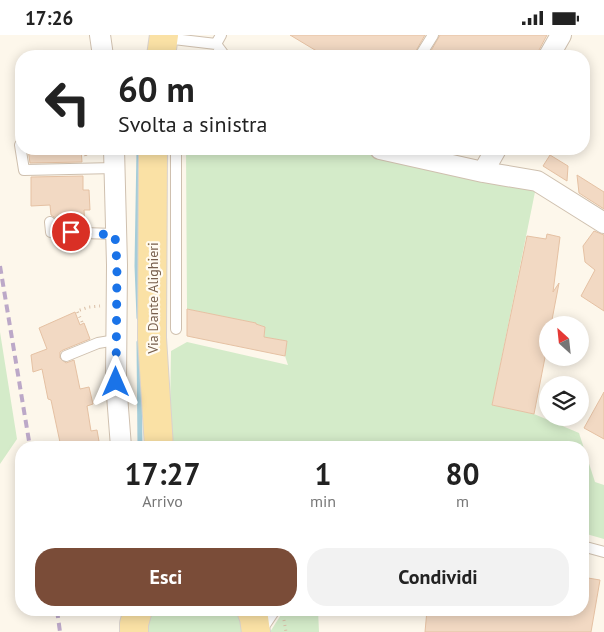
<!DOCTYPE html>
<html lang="it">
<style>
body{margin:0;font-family:"PT Sans",sans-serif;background:#f2f2f2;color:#222;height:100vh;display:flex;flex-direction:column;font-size:19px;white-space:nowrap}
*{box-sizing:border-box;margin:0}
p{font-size:16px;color:#767676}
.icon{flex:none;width:28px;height:28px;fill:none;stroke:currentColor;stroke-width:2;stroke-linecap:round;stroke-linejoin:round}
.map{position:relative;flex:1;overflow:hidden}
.sheet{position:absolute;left:15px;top:406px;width:574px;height:175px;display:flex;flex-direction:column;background:#fff;border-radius:20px;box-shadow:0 2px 12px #0003}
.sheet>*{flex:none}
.guide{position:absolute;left:15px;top:15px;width:575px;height:105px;border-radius:20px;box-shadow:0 2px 12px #0003;background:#fff;color:#222;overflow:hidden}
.needle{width:32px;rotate:333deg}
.fabs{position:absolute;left:539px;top:281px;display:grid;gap:10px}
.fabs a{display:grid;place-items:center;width:50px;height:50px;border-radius:50%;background:#fff;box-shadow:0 2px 12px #0003;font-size:25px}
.pin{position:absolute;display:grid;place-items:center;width:42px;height:42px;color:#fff;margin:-21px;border:2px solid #fff;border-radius:50%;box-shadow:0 1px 5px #0007}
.me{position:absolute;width:55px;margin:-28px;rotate:0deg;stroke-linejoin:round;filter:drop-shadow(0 0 4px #0008)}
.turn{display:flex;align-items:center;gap:18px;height:105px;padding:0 20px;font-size:22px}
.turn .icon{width:65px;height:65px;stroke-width:2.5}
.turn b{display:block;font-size:35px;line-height:42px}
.eta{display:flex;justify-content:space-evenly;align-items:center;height:85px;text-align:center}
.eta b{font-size:30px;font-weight:700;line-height:35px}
.button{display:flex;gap:10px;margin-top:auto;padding:10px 20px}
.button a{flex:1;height:58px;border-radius:20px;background:#7a4c38;color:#fff;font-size:20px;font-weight:700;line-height:58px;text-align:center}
.button a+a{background:#f2f2f2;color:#222}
.status{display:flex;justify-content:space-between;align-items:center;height:35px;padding:0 25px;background:#fff;direction:ltr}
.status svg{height:14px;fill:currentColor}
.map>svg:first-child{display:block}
.green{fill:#d4ebc9}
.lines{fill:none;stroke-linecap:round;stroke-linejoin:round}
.stream{stroke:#a5cdd9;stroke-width:5}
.building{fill:#f2d9c3;stroke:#e5c1a3}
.lane-casing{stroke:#cfc0af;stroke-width:12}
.street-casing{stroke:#cfc0af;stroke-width:22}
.primary-casing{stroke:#d9d2cd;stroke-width:30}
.path{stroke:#d8bda5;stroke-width:3;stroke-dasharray:1 4;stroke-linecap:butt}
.lane{stroke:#fff;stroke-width:10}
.street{stroke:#fff;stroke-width:20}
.primary{stroke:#fae1a5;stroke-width:28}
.rail{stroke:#bca8c8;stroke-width:4;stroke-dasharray:8 5;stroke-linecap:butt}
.route{stroke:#1a73e8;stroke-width:9;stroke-dasharray:0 16.2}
.labels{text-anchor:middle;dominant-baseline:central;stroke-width:4.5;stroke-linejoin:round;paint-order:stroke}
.street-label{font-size:14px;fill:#78604d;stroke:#fffbf2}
</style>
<div class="status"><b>17:26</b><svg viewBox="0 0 49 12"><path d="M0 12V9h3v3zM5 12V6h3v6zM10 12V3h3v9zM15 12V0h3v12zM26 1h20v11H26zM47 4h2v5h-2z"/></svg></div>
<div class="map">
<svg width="604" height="597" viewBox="0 0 604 597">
<rect width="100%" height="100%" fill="#fdf7eb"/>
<path class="green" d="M186,114H345L536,152L492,370L534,379L579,398L595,447L604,450V504L583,498L582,412H174L170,377L171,316L187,307L288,330L285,321L287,306L264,302L265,292L256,289L255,288L187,274Z
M0,297L17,404L0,429Z
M150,575H238L243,597H144Z
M284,575H318L319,597H270Z"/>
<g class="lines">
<path class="stream" d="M139,283L137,231L139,114
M139,307L140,412"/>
</g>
<path class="building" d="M290,0H425L413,21H325Z
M440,0H547L539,15L537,21H428Z
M28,114H81L82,127L30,128Z
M550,120L568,131L567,146L543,131Z
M577,140L604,157V174L579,158Z
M83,141V155H89L90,175H84L85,191L57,190L56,183L51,180L50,170L31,171V142Z
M594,196L604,200V276L581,261L595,235L585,227L583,211Z
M547,199L560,202L553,257L559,248L551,290H548V307L534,379L492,370L527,201L546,204Z
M187,274L256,288V289L265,292L264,302L287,306L285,321L187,301Z
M75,277L80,290L84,288L90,304L63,315L60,317V323L66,328L74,325L80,354L89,352L93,369L87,371L91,396L97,395L100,412H61L51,365L48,364L42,334L33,337L31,320L47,314L39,293Z
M604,357V404L584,393Z
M582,542L600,545L591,597H425L427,575H582Z"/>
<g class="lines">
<defs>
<path id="lane" d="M165,3L216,9L221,0
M216,9L225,21
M420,21L433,0
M20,110L24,135L115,133
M50,187L51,197L115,199
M176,294V114
M66,321L98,308L116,305
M582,511L604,517
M261,596L275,575"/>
<path id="street" d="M100,0L103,21
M549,21L561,0
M114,114L117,230L116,347L121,412
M380,114L483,137L537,146L604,188
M483,137L496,114"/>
<path id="primary" d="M161,21L164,0
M153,114L152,303L159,412
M251,575L254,583L256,597
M134,597V589L138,575"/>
</defs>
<use href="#lane" class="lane-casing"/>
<use href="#street" class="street-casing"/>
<use href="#primary" class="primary-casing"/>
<path class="path" d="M85,115L86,123
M82,287L77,276L89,272L100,271
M284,585L286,597"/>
<use href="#lane" class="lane"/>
<use href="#street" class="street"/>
<use href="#primary" class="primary"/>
<path class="rail" d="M0,231L30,412
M57,575L60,597"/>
</g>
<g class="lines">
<path class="route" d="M71,197L115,200L117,230L116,347"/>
</g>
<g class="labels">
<g class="street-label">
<text transform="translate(153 263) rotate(-90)">Via Dante Alighieri</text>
</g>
</g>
</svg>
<div class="fabs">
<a><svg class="needle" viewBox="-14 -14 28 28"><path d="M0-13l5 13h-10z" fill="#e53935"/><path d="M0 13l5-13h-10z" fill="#767676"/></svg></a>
<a><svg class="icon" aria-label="layers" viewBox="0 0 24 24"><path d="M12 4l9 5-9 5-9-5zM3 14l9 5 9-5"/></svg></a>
</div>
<div class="pin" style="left:71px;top:197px;background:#d93025"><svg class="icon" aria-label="arrive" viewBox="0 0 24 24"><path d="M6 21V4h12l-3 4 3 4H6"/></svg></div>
<svg class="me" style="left:116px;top:347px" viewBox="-20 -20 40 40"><path d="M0-17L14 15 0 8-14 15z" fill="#1a73e8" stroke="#fff" stroke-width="4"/></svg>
<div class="guide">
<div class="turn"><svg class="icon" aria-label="left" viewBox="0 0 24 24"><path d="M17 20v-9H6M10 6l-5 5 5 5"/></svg><div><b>60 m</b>Svolta a sinistra</div></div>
</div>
<section class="sheet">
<div class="eta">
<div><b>17:27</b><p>Arrivo</p></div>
<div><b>1</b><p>min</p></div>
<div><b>80</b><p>m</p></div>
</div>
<div class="button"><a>Esci</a><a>Condividi</a></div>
</section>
</div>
